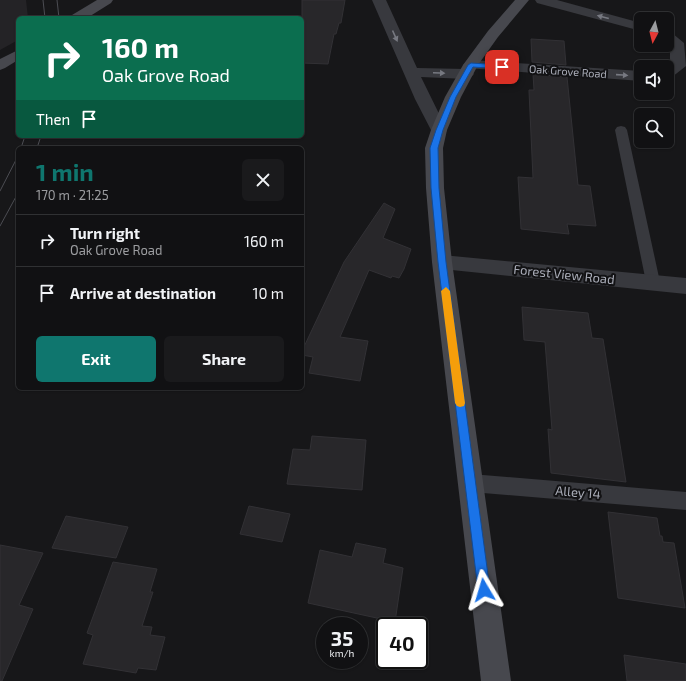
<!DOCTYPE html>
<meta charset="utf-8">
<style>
body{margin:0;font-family:"Exo 2",sans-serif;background:#1a1a1c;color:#f1f3f6;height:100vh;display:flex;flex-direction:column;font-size:15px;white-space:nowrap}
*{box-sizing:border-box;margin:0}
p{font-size:13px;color:#9c9da0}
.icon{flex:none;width:22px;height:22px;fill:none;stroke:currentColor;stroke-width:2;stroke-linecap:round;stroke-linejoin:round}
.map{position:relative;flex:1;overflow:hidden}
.sheet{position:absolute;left:16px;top:146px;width:288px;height:244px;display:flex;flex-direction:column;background:#111113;border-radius:6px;box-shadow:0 1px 3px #0004,0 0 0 1px #303133}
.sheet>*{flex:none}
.hud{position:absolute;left:16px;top:16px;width:288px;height:122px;border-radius:6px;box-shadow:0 1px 3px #0004,0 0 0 1px #303133;background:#0b6e4f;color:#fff;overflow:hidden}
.needle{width:26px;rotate:187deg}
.buttons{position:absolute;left:634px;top:12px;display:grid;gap:8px}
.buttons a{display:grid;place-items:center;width:40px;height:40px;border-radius:6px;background:#111113;box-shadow:0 1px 3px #0004,0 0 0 1px #303133;font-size:20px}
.speed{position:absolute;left:316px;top:617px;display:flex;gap:8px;font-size:20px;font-weight:700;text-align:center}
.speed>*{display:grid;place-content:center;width:52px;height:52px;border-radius:50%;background:#111113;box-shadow:0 1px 3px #0004,0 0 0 1px #303133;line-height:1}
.speed small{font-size:10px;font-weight:400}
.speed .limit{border:2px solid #111;border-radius:6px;background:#fff;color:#111}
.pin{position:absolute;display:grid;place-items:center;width:34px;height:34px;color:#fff;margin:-17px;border-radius:8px;box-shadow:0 2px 6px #0006}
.me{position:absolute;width:44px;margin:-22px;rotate:353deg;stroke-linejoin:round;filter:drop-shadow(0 0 3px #0008)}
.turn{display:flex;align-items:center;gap:14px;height:84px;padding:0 20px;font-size:18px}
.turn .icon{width:52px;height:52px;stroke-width:2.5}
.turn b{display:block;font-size:28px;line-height:34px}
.then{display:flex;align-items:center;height:38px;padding:0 20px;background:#0003;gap:8px;font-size:15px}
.round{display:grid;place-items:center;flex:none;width:42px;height:42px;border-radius:6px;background:#1a1a1c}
.head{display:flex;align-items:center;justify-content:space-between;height:68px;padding:0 20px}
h1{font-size:24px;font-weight:700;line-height:30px;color:#0f766e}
.button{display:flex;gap:8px;margin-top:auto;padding:8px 20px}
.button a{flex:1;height:46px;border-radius:6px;background:#0f766e;color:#fff;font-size:16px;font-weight:700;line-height:46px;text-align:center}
.button a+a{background:#1a1a1c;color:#f1f3f6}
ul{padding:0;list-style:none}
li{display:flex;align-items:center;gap:12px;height:52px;padding:0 20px;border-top:1px solid #303133}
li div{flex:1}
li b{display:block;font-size:15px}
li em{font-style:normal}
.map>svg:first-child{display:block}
.built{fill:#242326}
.building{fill:#28272a;stroke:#323135}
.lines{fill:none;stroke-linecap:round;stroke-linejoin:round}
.lane{fill:#38393e;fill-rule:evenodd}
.street{fill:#38393e;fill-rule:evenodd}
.secondary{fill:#47484e;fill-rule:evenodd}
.tram{stroke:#4c4d53;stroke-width:1}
.oneway{fill:#777981}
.route{fill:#1a73e8;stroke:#114b97}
.slow{fill:#f59e0b}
.labels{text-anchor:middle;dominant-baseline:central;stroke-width:4;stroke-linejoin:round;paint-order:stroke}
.far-street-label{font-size:11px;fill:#aaadb8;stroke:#121214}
.street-label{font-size:13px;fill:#aaadb8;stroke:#121214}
</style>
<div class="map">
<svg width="686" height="681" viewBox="0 0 686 681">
<rect width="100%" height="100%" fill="#171719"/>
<path class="built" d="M0,0H26L28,18H18V40L0,50Z"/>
<path class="building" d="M302,0H345L341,23H339L336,34H334L328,64L302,63Z
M531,39L564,41L566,65L532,62Z
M533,74L567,77L578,185L590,186L596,226L567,224L569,234L521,229L518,177L533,178L529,91V90H534Z
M384,203L395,209L383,238L411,249L404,269L399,278L392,276L391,278L369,270L340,337L368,341L360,381L309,373L313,357L302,355V351L344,262Z
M522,307L588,313L592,338L603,339L626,482L551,473L548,429L552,430L545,342L524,340Z
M312,436L366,440L362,490L287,484L293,449L310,450Z
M249,506L290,514L282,542L240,534Z
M608,512L657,518L660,536H662L663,542L674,543L685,608L618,598Z
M66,516L128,527L116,558L52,548Z
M356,543L386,549L383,563L403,568L395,622L308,603L320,550L352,557Z
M0,545L43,553L19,605L33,609L2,681H0Z
M113,562L157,569L150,592H153L142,626L152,627L150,635L165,637L156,670L138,668L136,673L83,664L93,635L87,633Z
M624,655L686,664V681H627Z"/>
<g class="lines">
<path class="lane" d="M621,126L625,127L627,130L660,282L658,286L653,288L648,286L646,282L615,130L617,127Z
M471,474L686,492V510L471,492L464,489L462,483L464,477Z"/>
<path class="street" d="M372,0H386L417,68L466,69L471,71L474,74L471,77L466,79L421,77L447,130L445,134L439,135L433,134L431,130L415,99Z
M535,0H557L641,23V31L537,3Z
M667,32L672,33L684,43L686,66L672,77L667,79V67L670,64V45L667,43Z
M471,60L641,71V81L466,68L463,65L466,62Z
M442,255L686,278V294L442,269L435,267L432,262L435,257Z"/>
<path class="secondary" d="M97,0H113L111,3L87,18H70L72,15Z
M515,0H529L498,37L478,65L461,97L447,130L443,148L444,188L452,262L511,681H481L432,262L426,188L425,148L431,130L445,97L463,65L488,31Z
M18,50V60L5,68L0,70V59Z"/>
<path class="tram" d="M43,0L45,18
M57,0L59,18
M21,148L25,136
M37,148L41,136
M0,191L18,156
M0,226L18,193"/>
</g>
<defs><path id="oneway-solid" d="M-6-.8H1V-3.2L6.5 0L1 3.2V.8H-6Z"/></defs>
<g class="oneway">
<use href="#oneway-solid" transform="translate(603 17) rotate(-165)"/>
<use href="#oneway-solid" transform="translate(395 36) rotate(66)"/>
<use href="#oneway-solid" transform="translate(439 73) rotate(2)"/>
<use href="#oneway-solid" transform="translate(622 75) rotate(4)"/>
</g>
<path class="route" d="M471,63L502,65L505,67L502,69L473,67L456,97L443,130L438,148L439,188L446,262L490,590L488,594L484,596L480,594L478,590L438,262L431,188L430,148L436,130L450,97L468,65Z"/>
<path class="slow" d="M446,287L450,291L465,403L464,406L460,407L457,406L455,403L441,291Z"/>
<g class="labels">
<g class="far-street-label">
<text transform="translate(568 71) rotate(4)">Oak Grove Road</text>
</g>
<g class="street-label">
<text transform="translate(564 274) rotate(6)">Forest View Road</text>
<text transform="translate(578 492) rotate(5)">Alley 14</text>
</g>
</g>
</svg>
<div class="buttons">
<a><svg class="needle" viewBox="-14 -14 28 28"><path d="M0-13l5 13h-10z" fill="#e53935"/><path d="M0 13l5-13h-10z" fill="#9c9da0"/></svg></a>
<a><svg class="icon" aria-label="sound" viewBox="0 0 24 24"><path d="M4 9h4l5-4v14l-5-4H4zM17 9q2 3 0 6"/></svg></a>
<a><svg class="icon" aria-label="search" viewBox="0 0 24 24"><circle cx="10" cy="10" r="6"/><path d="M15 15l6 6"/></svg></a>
</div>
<div class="speed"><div>35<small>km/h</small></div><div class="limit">40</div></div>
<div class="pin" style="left:502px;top:67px;background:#d93025"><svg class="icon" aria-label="arrive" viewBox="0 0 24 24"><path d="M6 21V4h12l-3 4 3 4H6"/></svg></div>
<svg class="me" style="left:484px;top:590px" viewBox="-20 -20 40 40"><path d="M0-17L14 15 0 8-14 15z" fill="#1a73e8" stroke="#fff" stroke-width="4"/></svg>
<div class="hud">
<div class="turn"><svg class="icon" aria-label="right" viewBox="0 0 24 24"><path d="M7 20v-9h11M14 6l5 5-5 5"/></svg><div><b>160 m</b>Oak Grove Road</div></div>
<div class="then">Then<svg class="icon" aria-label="arrive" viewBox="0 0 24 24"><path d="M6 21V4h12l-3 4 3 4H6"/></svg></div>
</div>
<section class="sheet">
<div class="head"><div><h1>1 min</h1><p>170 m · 21:25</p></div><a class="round"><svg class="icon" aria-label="close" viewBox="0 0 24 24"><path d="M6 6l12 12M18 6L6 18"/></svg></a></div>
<ul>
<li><svg class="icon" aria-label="right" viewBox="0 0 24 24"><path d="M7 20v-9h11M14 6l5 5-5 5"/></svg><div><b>Turn right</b><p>Oak Grove Road</p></div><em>160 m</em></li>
<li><svg class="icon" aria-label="arrive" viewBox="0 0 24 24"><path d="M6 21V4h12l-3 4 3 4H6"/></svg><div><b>Arrive at destination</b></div><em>10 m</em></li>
</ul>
<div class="button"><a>Exit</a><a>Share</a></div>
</section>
</div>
